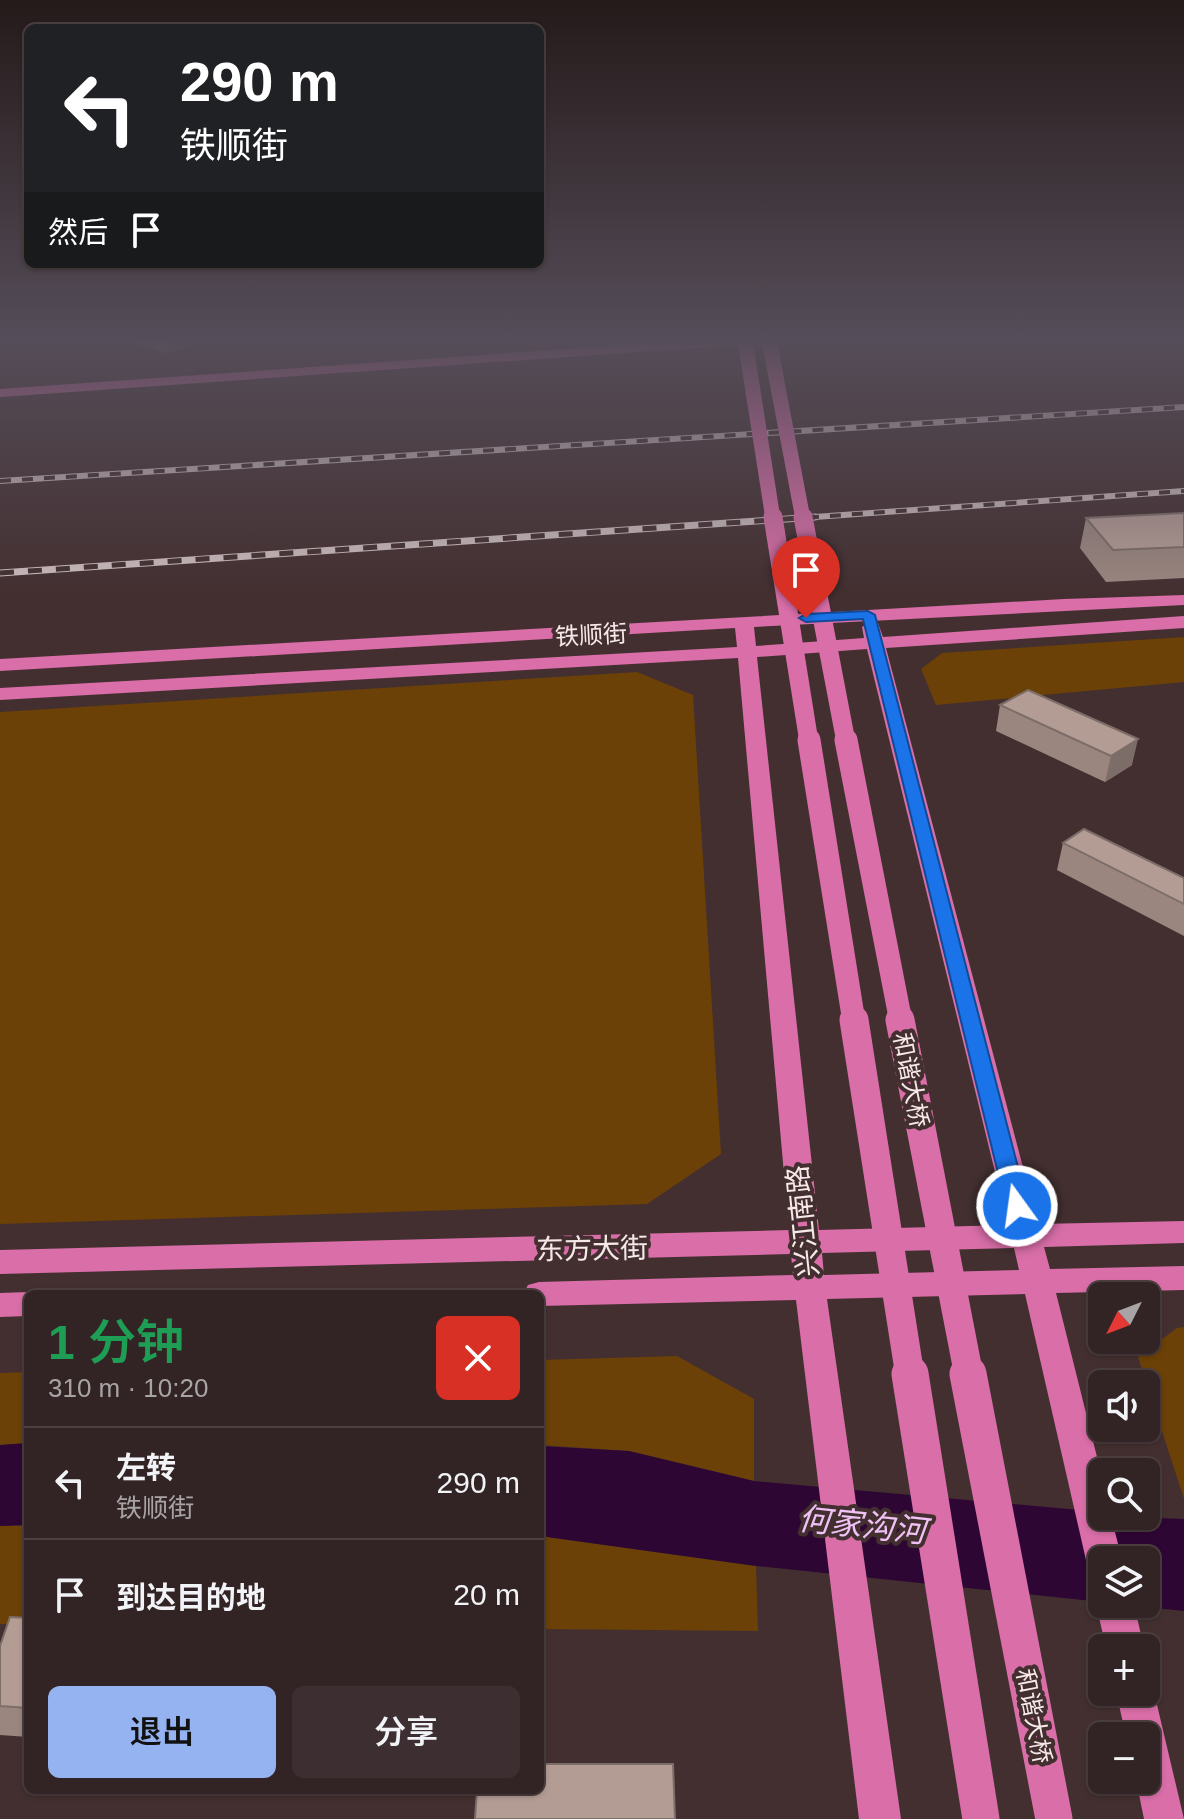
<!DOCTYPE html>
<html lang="zh">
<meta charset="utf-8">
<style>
body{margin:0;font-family:Arial,"Noto Sans SC",sans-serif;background:#3d2f31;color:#f1f3f6;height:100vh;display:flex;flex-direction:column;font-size:30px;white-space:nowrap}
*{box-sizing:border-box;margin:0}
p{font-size:26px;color:#a8a4a6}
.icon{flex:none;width:44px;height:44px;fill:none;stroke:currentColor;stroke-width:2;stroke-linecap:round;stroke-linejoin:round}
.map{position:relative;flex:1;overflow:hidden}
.drawer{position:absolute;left:24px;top:1290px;width:520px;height:504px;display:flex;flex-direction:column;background:#322324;border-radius:12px;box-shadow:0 2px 6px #0004,0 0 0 2px #4d4041}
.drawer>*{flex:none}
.guide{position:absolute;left:24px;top:24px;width:520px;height:244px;border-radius:12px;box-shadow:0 2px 6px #0004,0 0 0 2px #4d4041;background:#202124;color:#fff;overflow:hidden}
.needle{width:52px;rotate:228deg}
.buttons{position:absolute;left:1088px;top:1282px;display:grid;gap:16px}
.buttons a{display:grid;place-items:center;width:72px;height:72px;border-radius:12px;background:#322324;box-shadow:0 2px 6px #0004,0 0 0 2px #4d4041;font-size:40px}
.pin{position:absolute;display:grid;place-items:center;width:68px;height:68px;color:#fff;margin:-82px -34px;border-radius:50% 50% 50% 0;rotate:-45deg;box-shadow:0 0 8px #0007}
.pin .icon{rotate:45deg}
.me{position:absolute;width:88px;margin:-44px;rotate:346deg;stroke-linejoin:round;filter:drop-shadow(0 0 6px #0008)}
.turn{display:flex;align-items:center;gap:28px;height:168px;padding:0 24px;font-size:36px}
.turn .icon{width:104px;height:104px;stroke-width:2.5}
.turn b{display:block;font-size:56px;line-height:68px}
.then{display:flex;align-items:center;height:76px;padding:0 24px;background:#0003;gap:16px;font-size:30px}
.round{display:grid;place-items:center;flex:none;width:84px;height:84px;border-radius:12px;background:#3d2f31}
.head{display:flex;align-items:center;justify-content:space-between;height:136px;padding:0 24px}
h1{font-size:48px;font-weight:600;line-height:60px;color:#1e9e55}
.action{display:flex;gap:16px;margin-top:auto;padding:16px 24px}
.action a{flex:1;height:92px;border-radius:12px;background:#95b2f1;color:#111;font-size:32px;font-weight:600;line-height:92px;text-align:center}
.action a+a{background:#3d2f31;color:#f1f3f6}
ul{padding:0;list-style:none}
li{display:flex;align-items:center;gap:24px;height:112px;padding:0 24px;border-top:2px solid #4d4041}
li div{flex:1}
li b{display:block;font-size:30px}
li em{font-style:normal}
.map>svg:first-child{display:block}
.green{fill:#6c4107}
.water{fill:#2e0634}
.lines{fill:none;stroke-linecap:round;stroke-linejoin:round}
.major{fill:#d96ea8;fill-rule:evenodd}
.rail-far1-casing{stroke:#ccbdbe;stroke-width:6}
.rail-casing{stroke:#ccbdbe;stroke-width:7}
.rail-far1{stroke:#432f30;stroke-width:4;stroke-dasharray:11;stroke-linecap:butt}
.rail{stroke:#432f30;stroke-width:5;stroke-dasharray:14;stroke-linecap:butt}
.major-bridge-far4{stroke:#d96ea8;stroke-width:15}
.major-bridge-far3{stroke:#d96ea8;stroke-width:19}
.major-bridge-far2{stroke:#d96ea8;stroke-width:23}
.major-bridge-far1{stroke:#d96ea8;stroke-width:29}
.major-bridge{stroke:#d96ea8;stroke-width:37}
.wall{fill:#9a867f}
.shaded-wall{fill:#7d6d68}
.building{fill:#b39c94;stroke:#7d6d68;stroke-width:2}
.route{fill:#1a73e8;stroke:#114b97;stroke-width:2}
.labels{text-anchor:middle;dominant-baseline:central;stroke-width:8;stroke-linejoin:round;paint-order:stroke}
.street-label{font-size:24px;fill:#f7e9ea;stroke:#432f30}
.near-street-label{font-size:28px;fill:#f7e9ea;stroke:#432f30}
.near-water-label{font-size:32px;font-style:italic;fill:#efc1f5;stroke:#432f30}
</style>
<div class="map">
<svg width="1184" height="1819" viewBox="0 0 1184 1819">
<rect width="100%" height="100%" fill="#432f30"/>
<path class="green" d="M1184,637V682L936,705L921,669L942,653Z
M637,672L693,695L721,1154L647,1204L0,1224V712Z
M1184,1327V1499L1138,1357L1177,1328Z
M677,1356L754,1399V1481L629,1451L540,1445V1360Z
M28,1372V1443L0,1445V1373Z
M28,1525V1624H0V1526Z
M540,1536L756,1566L758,1631L540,1629Z"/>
<path class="water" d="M28,1443V1525L0,1526V1445Z
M540,1446L629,1451L754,1481L1102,1512V1516L1184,1519V1611L1117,1604H1146V1560H1102V1602L756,1566L540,1536Z"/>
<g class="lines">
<path class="major" d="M693,340H757L751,344L0,397V389Z
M1184,595V605L754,627L756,646L864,638L862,627L871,621L878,623L883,637L1184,616V628L886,648L1038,1224L1184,1221V1243L1044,1247L1050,1269L1184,1266V1290L1056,1293L1102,1477V1516H1111L1122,1560H1102V1576L1091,1572L1086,1560L1025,1294L827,1299L901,1819H859L796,1300L540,1306V1294H523L528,1285L539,1282L793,1275L791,1254L0,1274V1250L789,1230L738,658L0,700V688L737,647L735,628L0,671V659L1064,599ZM867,649L1008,1225L819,1230L757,657ZM1014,1248L1019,1270L824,1275L822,1253Z
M28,1292L36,1294H28V1316L0,1317V1293Z
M1102,1592V1604H1134L1144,1648H1106L1096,1604Z
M1146,1677L1154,1692L1184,1819H1144L1136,1780H1146V1736H1126L1116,1692H1146Z"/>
<defs>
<path id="rail-far1" d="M0,481L1184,407
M786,519L1184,491"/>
<path id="rail" d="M0,573L815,517"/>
</defs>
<use href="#rail-far1" class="rail-far1-casing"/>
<use href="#rail" class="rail-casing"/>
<use href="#rail-far1" class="rail-far1"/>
<use href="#rail" class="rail"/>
<path class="major-bridge-far4" d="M745,340L773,519
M769,340L803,519"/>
<path class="major-bridge-far3" d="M773,517L809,742
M803,517L846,742"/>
<path class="major-bridge-far2" d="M809,740L854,1022
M846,740L901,1022"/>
<path class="major-bridge-far1" d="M854,1020L910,1376
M900,1020L969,1376"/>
<path class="major-bridge" d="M910,1374L981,1819
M968,1374L1054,1819"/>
</g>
<path class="wall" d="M126,340H187L188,346L168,353Z
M1184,513V578L1106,582L1080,548L1086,518Z
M1000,705L1132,765L1105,782L996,731Z
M1063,843L1184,878V936L1057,870Z
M28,1618V1737L0,1735V1646Z"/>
<path class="shaded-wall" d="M166,340H187L188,346L168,353Z
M1138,739L1132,765L1105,782L1111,756Z"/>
<path class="building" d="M1184,513V547L1113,550L1086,518Z
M1028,690L1138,739L1111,756L1000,705Z
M1084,829L1184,878V904L1063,843Z
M10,1617L28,1618V1708L0,1706V1646Z
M540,1764H673L675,1819H475L477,1790H540Z"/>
<linearGradient id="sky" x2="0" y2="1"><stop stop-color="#251a1a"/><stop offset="0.57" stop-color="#554d59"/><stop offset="1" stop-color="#554d59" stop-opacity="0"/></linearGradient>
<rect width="1184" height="595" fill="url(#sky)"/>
<path class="route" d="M868,611L875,615L1028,1206L1025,1212L1017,1214L1009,1212L1006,1206L863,619L806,622L799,618L806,614Z"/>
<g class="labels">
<g class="street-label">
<text transform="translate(591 635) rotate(-3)">铁顺街</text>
<text transform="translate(911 1080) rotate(79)">和谐大桥</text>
<text transform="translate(1034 1716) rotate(79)">和谐大桥</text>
</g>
<g class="near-street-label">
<text transform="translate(803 1221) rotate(-96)">兴江南路</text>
<text transform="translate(592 1249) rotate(-1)">东方大街</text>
</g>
<g class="near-water-label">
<text transform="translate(862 1525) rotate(6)">何家沟河</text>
</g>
</g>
</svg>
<div class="buttons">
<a><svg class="needle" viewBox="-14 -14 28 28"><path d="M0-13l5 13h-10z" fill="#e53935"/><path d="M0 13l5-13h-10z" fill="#a8a4a6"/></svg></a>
<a><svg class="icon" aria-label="sound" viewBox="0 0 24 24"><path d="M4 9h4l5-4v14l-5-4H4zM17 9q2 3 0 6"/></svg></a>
<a><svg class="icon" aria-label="search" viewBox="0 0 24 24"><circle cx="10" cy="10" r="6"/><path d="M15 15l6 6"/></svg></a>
<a><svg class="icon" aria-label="layers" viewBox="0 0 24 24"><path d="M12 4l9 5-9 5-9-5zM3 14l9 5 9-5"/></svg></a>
<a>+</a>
<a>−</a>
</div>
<div class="pin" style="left:806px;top:618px;background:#d93025"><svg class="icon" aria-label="arrive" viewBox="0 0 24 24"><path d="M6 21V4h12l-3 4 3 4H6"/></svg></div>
<svg class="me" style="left:1017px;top:1206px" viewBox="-20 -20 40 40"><circle r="17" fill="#1a73e8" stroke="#fff" stroke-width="3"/><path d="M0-11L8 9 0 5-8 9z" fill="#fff"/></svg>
<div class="guide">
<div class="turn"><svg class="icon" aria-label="left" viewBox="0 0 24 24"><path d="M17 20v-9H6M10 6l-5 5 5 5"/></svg><div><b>290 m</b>铁顺街</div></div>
<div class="then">然后<svg class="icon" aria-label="arrive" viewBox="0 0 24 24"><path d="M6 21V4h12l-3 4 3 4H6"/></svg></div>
</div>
<section class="drawer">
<div class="head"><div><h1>1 分钟</h1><p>310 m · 10:20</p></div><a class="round" style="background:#d93025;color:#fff"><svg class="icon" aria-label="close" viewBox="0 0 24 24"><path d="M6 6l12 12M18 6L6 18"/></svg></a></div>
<ul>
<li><svg class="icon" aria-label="left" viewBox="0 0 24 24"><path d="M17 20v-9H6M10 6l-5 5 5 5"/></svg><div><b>左转</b><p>铁顺街</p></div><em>290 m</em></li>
<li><svg class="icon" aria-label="arrive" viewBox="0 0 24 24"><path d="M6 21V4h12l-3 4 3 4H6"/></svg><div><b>到达目的地</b></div><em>20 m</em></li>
</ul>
<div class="action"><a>退出</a><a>分享</a></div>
</section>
</div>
